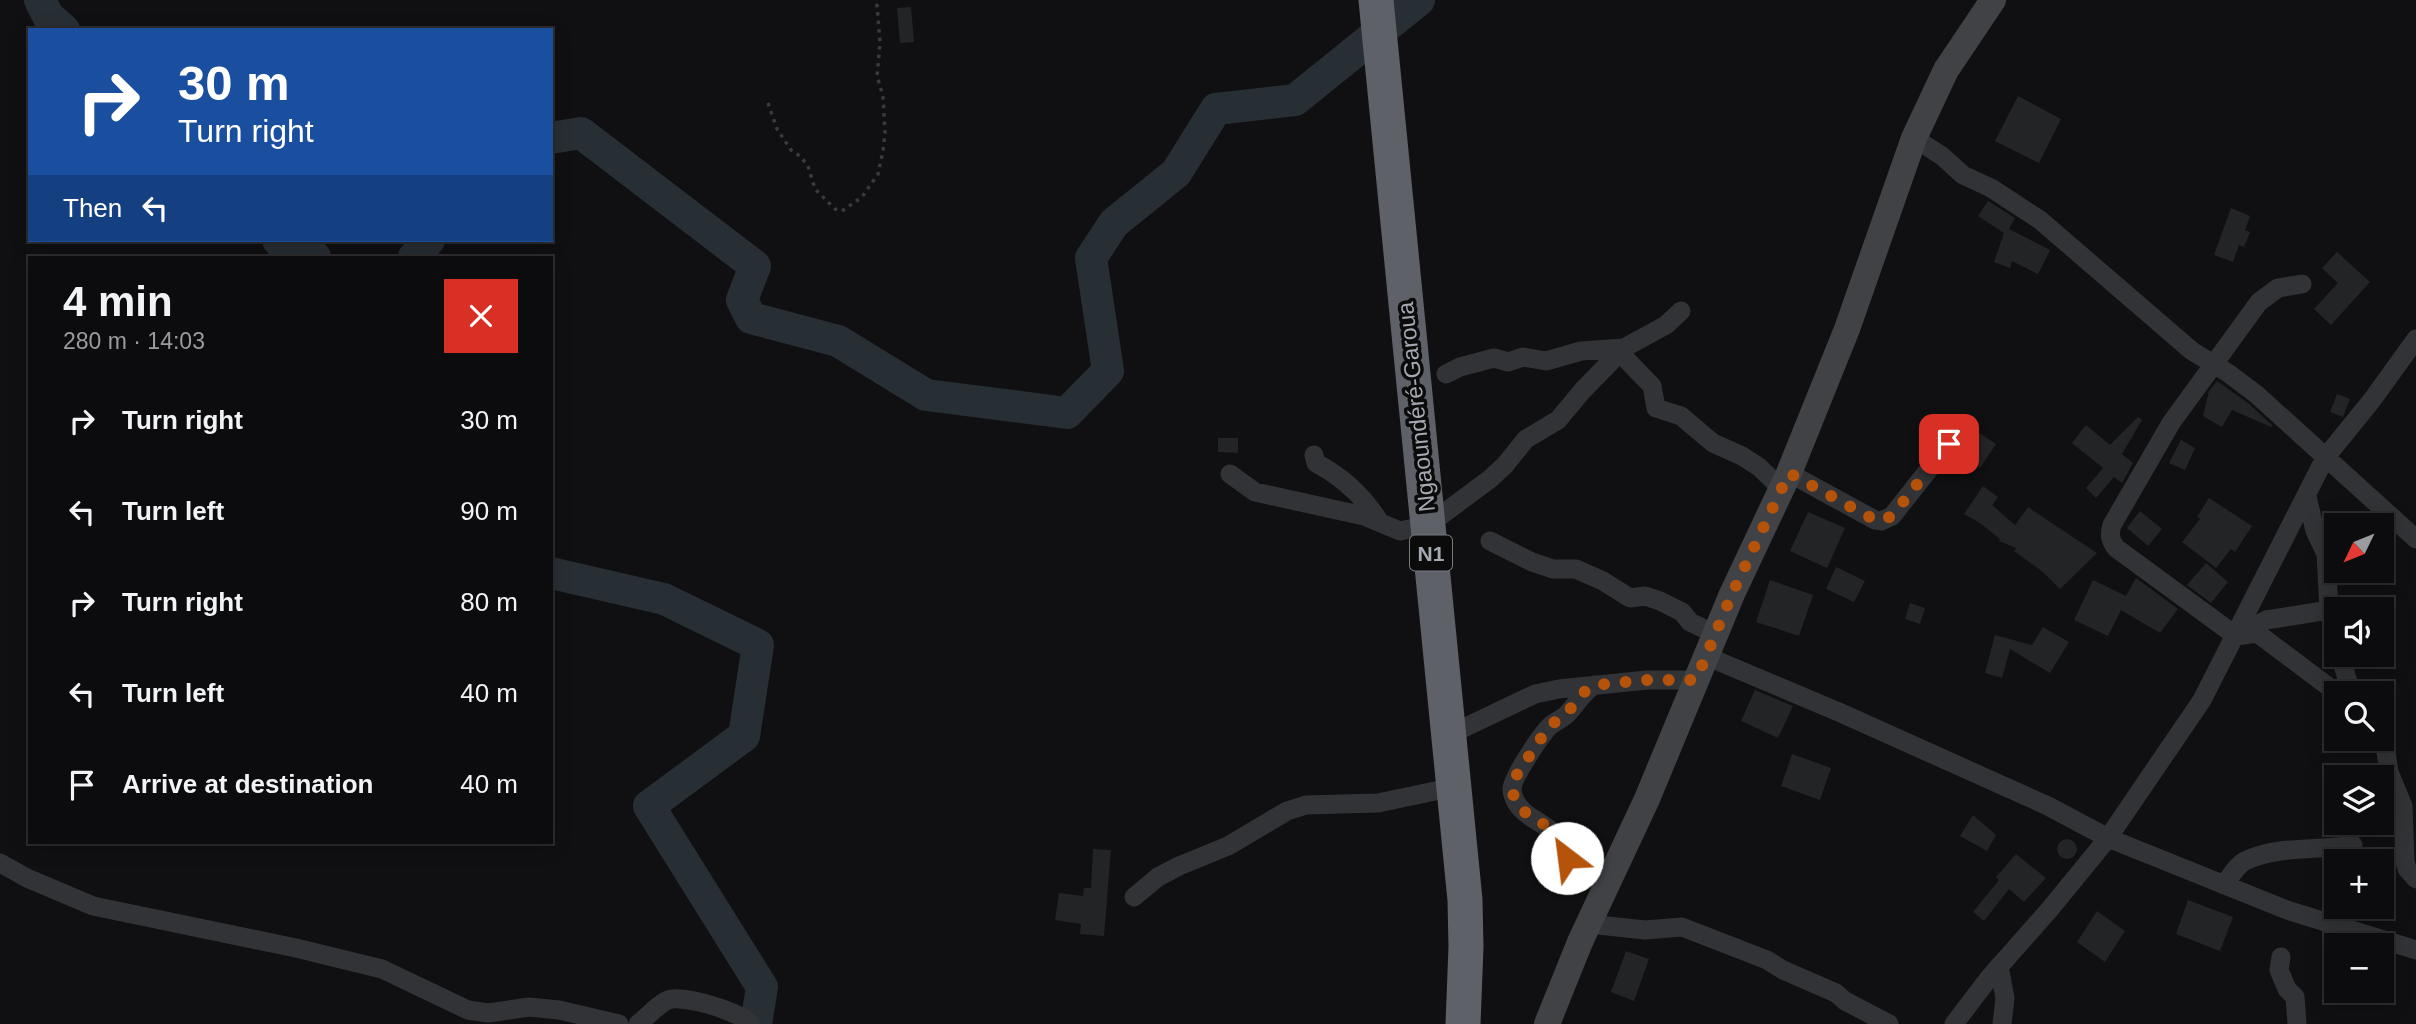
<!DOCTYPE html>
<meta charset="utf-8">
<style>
body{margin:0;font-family:Arial,sans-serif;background:#1a1a1c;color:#f1f3f6;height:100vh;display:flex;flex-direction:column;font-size:26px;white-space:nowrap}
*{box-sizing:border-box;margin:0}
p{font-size:23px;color:#9a9b9e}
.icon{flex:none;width:38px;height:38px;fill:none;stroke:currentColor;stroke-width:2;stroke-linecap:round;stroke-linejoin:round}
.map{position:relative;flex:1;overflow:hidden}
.drawer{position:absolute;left:28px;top:256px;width:525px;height:588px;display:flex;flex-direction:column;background:#0c0c0e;border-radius:0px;box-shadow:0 4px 18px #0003,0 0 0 2px #2c2c2e}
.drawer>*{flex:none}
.guide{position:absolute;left:28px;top:28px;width:525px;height:214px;border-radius:0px;box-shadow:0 4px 18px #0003,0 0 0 2px #2c2c2e;background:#1a4fa0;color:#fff;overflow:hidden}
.needle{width:46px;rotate:227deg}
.fabs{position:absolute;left:2324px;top:513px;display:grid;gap:14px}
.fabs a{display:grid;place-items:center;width:70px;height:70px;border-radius:0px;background:#0c0c0e;box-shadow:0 4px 18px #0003,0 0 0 2px #2c2c2e;font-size:35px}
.pin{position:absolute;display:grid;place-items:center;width:60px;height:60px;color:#fff;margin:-30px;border-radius:14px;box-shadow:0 4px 10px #0006}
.me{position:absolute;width:77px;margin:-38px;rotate:330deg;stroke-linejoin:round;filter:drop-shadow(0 0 5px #0008)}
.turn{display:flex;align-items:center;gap:24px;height:147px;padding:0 35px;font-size:32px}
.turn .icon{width:91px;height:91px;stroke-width:2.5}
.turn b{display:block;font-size:49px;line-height:60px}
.then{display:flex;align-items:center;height:66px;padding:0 35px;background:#0003;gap:14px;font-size:26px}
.round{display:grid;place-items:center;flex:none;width:74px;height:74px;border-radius:0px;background:#1a1a1c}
.headline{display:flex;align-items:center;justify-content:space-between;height:119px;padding:0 35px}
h1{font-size:42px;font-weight:600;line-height:52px}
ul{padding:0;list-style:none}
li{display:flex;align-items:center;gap:21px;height:91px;padding:0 35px}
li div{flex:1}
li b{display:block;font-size:26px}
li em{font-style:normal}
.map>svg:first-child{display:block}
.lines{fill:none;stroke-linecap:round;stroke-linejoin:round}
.river{stroke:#282f34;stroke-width:32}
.building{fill:#232425}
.path{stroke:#383a3d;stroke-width:3.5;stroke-dasharray:3.5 5;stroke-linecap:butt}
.street{stroke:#323336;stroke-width:19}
.secondary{stroke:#404246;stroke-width:26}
.highway{stroke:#5e6167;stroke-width:35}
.route{stroke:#b45309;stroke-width:12;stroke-dasharray:0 21.6}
.labels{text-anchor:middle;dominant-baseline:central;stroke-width:7;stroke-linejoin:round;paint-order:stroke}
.shield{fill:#0b0b0c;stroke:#757980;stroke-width:2}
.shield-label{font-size:21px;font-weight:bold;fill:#a3a8b1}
.street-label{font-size:23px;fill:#a3a8b1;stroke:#0b0b0c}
</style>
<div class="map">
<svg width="2416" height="1024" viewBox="0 0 2416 1024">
<rect width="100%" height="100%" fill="#101012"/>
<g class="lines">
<path class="river" d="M40,0L48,16L64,30
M551,138L581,133L755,266L742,300L751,318L838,341L926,395L1067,413L1108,371L1091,258L1114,223L1176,173L1216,109L1295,100L1419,0
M278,240L286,249L315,257
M414,257L429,240
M551,573L664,599L758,645L744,736L649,806L762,987L756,1024"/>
</g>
<path class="building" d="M911,7L914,42L900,43L897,8Z
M2018,96L2061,119L2039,163L1995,141Z
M1988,201L2015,218L2009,229L2050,250L2038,274L2012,261L2010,268L1994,262L2004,233L1978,216Z
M2231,208L2250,216L2245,230L2250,232L2244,247L2239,245L2233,262L2214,255Z
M2337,252L2370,282L2331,325L2314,309L2338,283L2322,268Z
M2217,381L2248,403L2272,425L2271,427L2232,410L2222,427L2203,416L2209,391Z
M2337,394L2350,399L2343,417L2330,412Z
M2138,417L2142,420L2122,454L2133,463L2122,483L2114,477L2096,498L2086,488L2103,468L2072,443L2086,425L2110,445Z
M1969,426L1996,444L1980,468L1957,453L1961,446L1960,439Z
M1218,438H1238V453L1218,452Z
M2181,440L2195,448L2185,470L2169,463Z
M1983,486L1998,497L1992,505L2015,525L2028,507L2097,553L2060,589L2043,572L2014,551L2016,548L1999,541L2000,539L1980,523L1964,514Z
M2209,498L2252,526L2235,552L2231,549L2216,568L2182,542L2200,519L2197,517Z
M2140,511L2162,529L2148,546L2127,528Z
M1808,512L1845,528L1827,568L1790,551Z
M2206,563L2228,582L2211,603L2187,585Z
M1836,567L1865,581L1854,602L1826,589Z
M2136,578L2178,609L2160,633L2121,610L2108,636L2074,620L2093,580L2126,596Z
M1770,580L1813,595L1799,636L1756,622Z
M1910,603L1925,608L1920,624L1905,619Z
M2043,627L2069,642L2050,673L2010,649L2002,678L1985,673L1995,635L2032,645Z
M1755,690L1793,706L1778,738L1741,721Z
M1792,754L1831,768L1820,800L1781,786Z
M1973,815L1996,835L1987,851L1960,836Z
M2057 849a10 10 0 1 1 20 0a10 10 0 1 1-20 0Z
M1093,849L1111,850L1104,936L1080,934L1081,924L1055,920L1059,893L1083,896L1084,888H1091Z
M2016,854L2046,878L2024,902L2009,889L1984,921L1973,912L1999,880L1996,877Z
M2188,900L2233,917L2220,951L2176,934Z
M2097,911L2125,931L2105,962L2077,942Z
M1626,951L1649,959L1634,1001L1611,992Z"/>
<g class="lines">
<path class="path" d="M768,103L777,129L791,150L800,156L808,166L815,189L835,209L842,211L862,197L878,174L883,151L885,133L883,96L877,76L880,43L877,5L880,0"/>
<path class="street" d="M1914,138L1942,156L1963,175L1991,188L2040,220L2192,351L2228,373L2256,394L2416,539
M2302,284L2278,288L2259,302L2171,423L2112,525C2109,535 2110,540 2116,548L2236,636L2257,633L2337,693
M1621,354L1652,386L1656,408L1681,416L1713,443L1742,456L1759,467L1782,489
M1446,374L1460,367L1494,358L1508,362L1523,357L1546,361L1581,351L1624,348
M1314,455L1316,463C1343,477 1363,496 1379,521
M1789,473L1875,520L1881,521L1892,516L1949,444
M1230,474L1255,492L1364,516L1400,531L1428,525L1490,479L1505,465L1526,439L1558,420L1583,390L1624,348L1666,325L1681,311
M2307,496L2315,531L2326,554L2329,610L2336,641
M1490,541L1532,562L1553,569H1576L1603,581L1630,598L1645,596L1660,601L1682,612L1690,622L1715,634
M2240,634L2266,620L2329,610
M2340,654L2351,693
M1706,656L1841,713L2048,806L2108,838L2287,910L2416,950
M1449,735L1535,694L1559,689L1647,680H1696
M2379,738L2385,746L2389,772L2403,806L2405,861L2407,869L2416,879
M1567,858C1563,824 1525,823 1515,800C1513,796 1512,793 1512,789C1512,778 1542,733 1551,725C1555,722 1561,719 1565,716C1576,706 1581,693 1595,685
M0,863L27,878L93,906L296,948L382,969L468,1010L488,1013L529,1007L559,1010L619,1024
M2224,885C2230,877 2237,865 2245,861C2278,845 2318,851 2353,845
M1134,897L1158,877L1179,866L1228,846L1287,811L1306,805L1378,803L1454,787
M1589,924L1645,930L1682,927L1767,960L1783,970L1836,993L1845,1001L1889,1024
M2281,957L2279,970L2287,989L2295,997L2297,1024
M1999,966L2005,998L2002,1024
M638,1024C647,1017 657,1005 668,1000C682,994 742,1012 750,1024
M1954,1024L1989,978L2050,909L2108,838L2202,700L2325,458L2372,400L2416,339"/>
<path class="secondary" d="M1547,1024L1580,942L1647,799L1732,594L1789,473L1847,329L1914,138L1946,70L1993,0"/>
<path class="highway" d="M1376,0L1465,900L1466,947L1463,1024"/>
</g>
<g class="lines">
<path class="route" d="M1567,858L1565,847L1547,826L1529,816L1515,802L1512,788L1516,776L1549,726L1565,715L1586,690L1595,685L1647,680H1696L1732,594L1789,473L1875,520L1881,521L1892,516L1949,444"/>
</g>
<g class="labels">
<rect class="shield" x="1410" y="535.5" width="42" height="35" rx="5"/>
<g class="shield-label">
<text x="1431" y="553">N1</text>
</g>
<g class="street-label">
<text transform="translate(1416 407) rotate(-96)">Ngaoundéré-Garoua</text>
</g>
</g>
</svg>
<div class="fabs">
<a><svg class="needle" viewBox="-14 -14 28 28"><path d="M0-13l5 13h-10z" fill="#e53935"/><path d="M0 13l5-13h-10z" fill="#9a9b9e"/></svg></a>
<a><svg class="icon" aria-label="sound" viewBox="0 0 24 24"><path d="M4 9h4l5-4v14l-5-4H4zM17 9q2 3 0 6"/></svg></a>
<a><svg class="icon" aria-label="search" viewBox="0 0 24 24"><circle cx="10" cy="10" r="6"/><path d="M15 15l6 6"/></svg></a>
<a><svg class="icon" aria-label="layers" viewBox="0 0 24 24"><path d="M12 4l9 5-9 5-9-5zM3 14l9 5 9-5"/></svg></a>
<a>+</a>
<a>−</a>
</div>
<div class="pin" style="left:1949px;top:444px;background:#d93025"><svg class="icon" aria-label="arrive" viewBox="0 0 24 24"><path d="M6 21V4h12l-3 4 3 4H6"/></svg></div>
<svg class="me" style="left:1567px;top:858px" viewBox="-20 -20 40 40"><circle r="19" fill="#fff"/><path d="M0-13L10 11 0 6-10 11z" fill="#b45309"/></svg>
<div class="guide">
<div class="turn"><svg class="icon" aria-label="right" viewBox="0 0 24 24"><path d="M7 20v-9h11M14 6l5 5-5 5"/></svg><div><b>30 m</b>Turn right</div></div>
<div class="then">Then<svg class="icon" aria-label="left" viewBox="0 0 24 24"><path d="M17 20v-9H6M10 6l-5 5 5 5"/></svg></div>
</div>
<section class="drawer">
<div class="headline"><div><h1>4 min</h1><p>280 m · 14:03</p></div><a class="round" style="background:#d93025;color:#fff"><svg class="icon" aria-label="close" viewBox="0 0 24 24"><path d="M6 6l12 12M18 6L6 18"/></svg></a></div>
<ul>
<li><svg class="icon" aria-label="right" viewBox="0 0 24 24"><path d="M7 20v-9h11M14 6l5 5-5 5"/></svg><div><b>Turn right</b></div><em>30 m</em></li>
<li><svg class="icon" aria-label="left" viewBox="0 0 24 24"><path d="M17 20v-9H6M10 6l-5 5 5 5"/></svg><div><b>Turn left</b></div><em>90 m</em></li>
<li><svg class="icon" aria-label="right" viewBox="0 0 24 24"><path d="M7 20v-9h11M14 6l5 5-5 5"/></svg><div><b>Turn right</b></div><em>80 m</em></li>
<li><svg class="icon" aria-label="left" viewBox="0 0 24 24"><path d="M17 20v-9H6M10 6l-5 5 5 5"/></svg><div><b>Turn left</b></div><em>40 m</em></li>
<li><svg class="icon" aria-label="arrive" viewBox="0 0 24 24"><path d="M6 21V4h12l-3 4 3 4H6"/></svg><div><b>Arrive at destination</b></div><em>40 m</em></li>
</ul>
</section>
</div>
